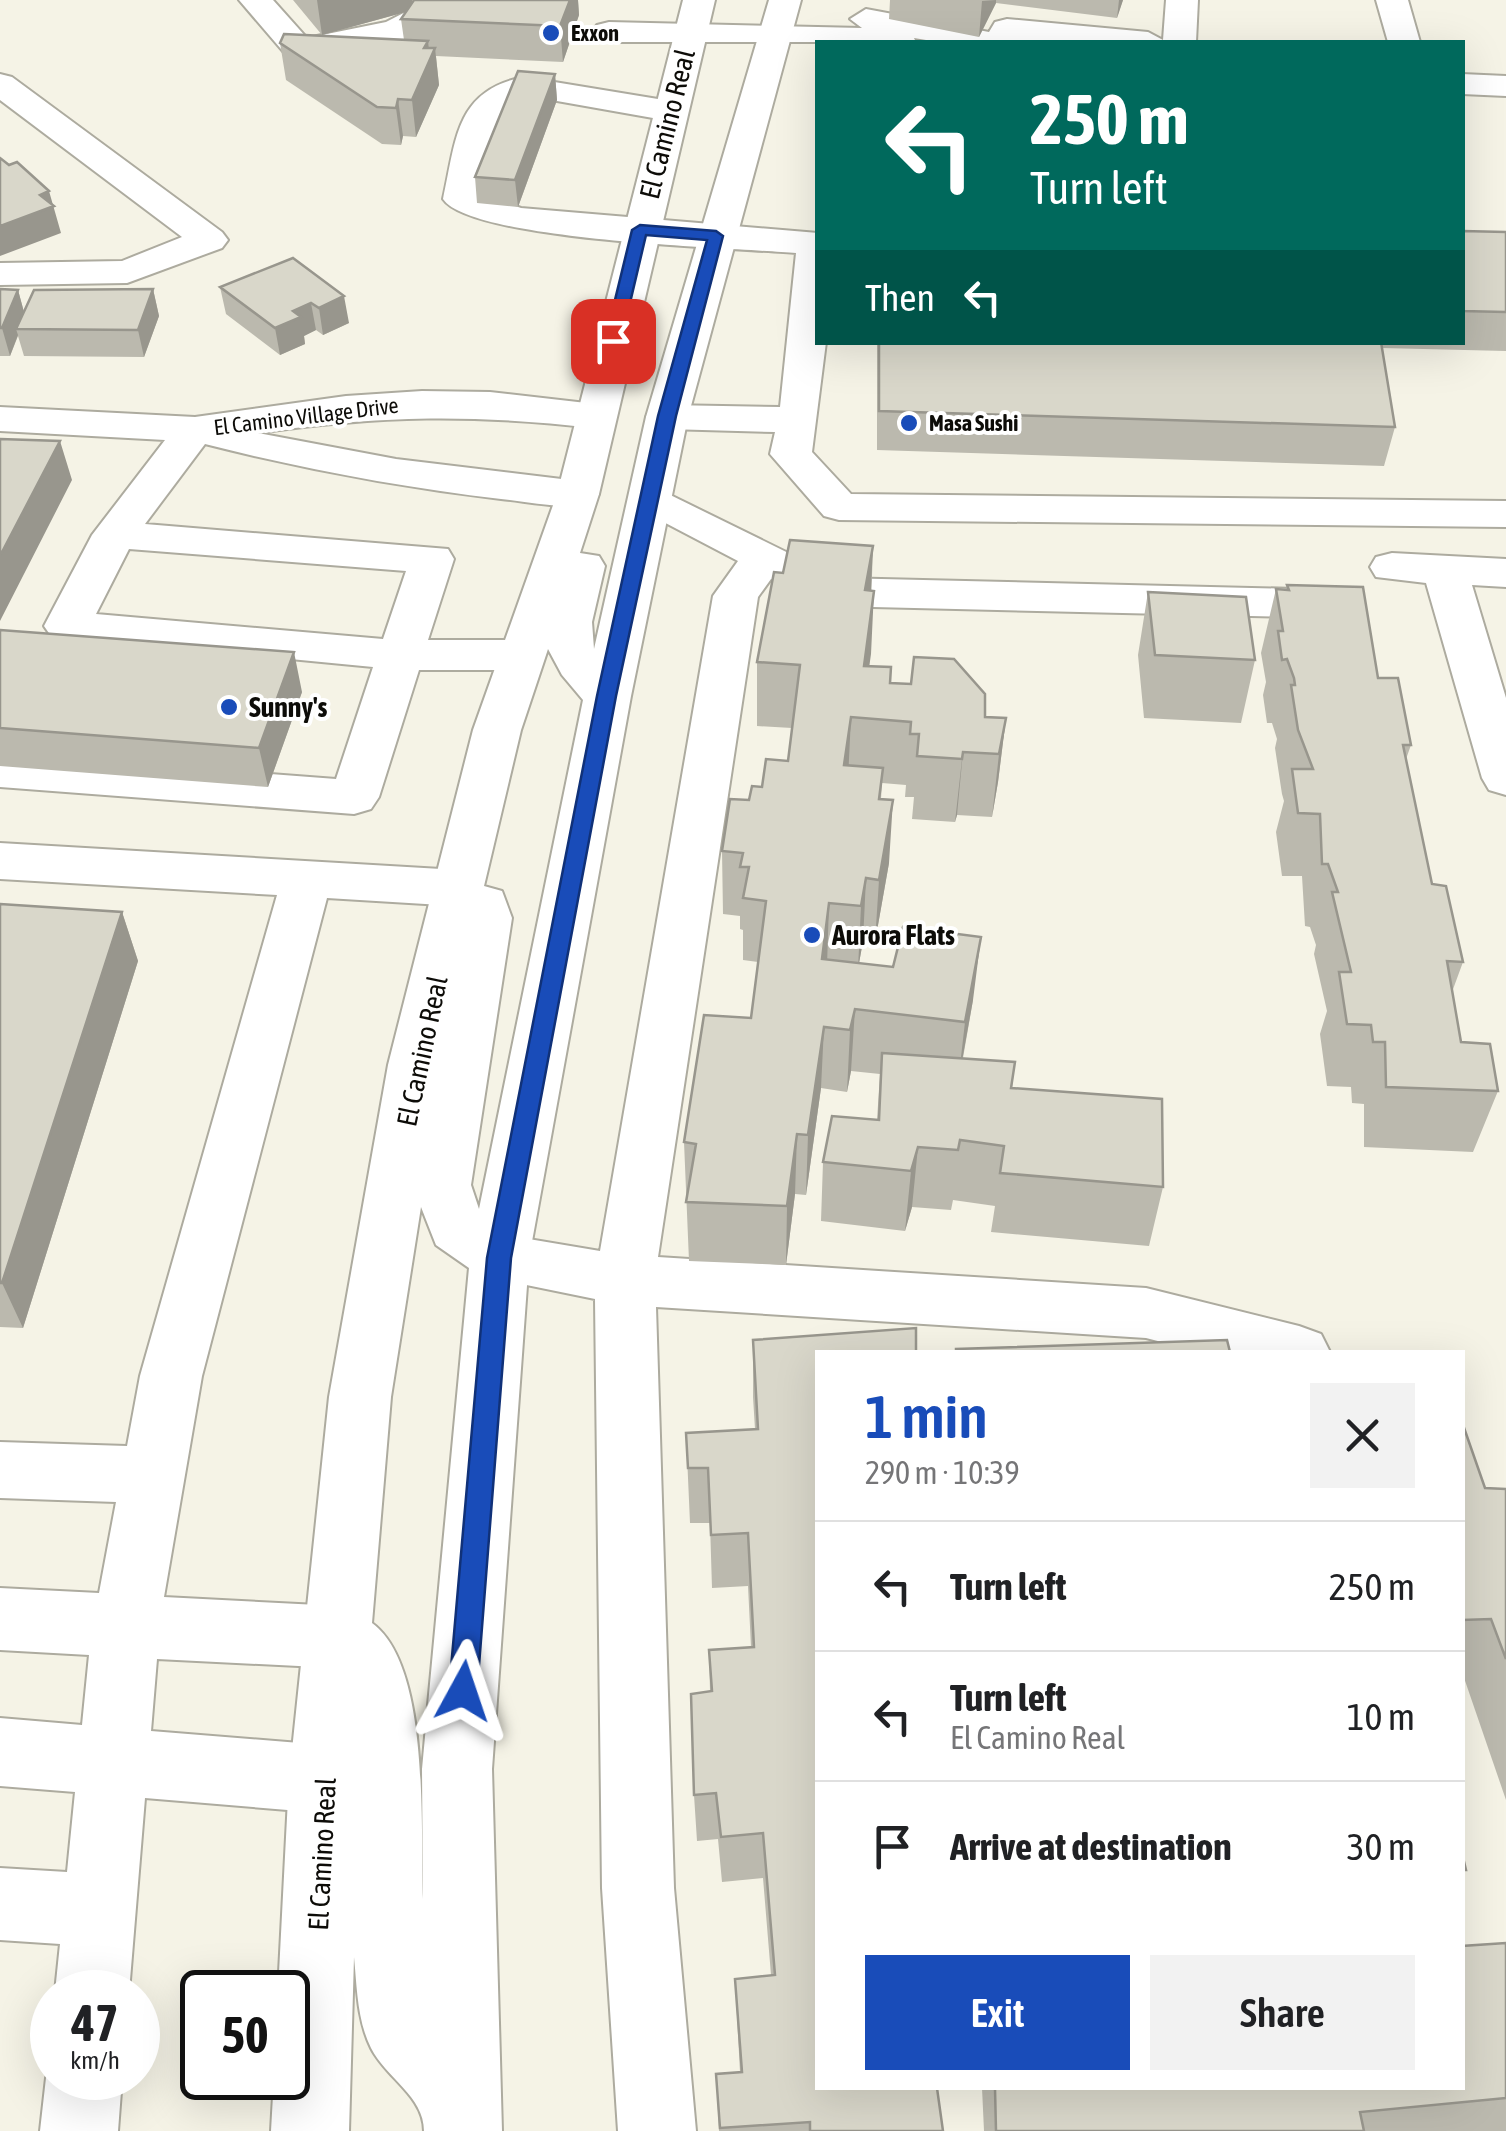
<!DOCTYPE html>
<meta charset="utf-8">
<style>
body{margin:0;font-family:"Asap Condensed",sans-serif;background:#f2f2f2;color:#202124;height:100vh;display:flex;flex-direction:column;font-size:38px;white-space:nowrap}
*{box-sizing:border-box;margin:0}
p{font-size:32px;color:#757577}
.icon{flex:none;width:55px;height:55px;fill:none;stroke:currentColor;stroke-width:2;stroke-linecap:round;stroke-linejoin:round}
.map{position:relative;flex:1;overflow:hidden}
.panel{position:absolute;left:815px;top:1350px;width:650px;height:740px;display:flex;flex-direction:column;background:#fff;border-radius:0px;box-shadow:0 10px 40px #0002}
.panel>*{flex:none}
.banner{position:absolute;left:815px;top:40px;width:650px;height:305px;border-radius:0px;box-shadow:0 10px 40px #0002;background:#00695c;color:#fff;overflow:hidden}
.speed{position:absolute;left:30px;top:1970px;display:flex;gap:20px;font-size:50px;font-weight:700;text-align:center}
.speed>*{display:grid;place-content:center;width:130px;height:130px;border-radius:50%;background:#fff;box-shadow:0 10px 40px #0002;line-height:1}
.speed small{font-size:25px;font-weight:400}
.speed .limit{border:5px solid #111;border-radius:15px;background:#fff;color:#111}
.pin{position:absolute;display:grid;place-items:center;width:85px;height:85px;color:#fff;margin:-42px;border-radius:20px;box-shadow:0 5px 15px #0006}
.me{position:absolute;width:110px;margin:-55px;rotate:5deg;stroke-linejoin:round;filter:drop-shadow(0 0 8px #0008)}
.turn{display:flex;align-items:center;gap:35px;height:210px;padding:0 50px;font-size:45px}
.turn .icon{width:130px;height:130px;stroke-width:2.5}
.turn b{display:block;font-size:70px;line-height:85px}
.then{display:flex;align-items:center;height:95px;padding:0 50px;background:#0003;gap:20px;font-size:38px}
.round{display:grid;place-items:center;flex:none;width:105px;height:105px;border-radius:0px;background:#f2f2f2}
.overview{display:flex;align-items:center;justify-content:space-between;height:170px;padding:0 50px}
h1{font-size:60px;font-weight:600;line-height:75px;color:#194cb9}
.action{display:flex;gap:20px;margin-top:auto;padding:20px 50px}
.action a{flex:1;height:115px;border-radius:0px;background:#194cb9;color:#fff;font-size:40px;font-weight:600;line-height:115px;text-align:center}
.action a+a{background:#f2f2f2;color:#202124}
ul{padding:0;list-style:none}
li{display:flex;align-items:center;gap:30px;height:130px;padding:0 50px;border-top:2px solid #e0e0e0}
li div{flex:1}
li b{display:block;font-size:38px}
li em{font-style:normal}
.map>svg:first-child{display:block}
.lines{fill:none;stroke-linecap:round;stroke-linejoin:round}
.minor-casing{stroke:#adab9f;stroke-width:4}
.major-casing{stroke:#adab9f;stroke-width:4}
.minor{fill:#fff;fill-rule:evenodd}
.major{fill:#fff;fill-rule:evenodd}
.wall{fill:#bbb9ae}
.shaded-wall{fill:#98968d}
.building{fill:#d9d7ca;stroke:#98968d;stroke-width:2.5}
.route{fill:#194cb9;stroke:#103178;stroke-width:2.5}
.poi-dot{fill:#194cb9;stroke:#fff;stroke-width:4}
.labels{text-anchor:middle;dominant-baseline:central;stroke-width:8;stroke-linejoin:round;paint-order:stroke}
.far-poi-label{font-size:22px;font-weight:bold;fill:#0d0c08;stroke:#fff;text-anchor:start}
.far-street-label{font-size:22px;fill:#0d0c08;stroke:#fff}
.street-label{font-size:28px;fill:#0d0c08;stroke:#fff}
.poi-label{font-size:28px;font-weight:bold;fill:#0d0c08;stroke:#fff;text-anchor:start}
</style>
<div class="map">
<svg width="1506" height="2131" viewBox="0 0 1506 2131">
<rect width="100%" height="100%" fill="#f5f3e6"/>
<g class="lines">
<defs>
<path id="minor" d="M239,0H273L307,38L386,22L429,0H465C432,48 350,50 299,59L287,56Z
M1166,0H1198L1196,42H938L914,38L916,42H609L597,39L592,32L597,25L609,22L862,28L850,19L866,9L989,32L995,22L1007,19L1148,32L1163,40Z
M1376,0H1408L1420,42H1388Z
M0,74L12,77L222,232L228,240L222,248L127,283L0,285V263L122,261L182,237L0,100Z
M1462,74L1506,76V96L1462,94Z
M524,77L670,101L682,104L687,111L682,118L670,121L540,98L519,99L498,119L480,194L521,208L818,233V342H826L812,452L851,494L1506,501V527L839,520L824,516L770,454L775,432L667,429L652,426L646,417L652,408L667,405L780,407L796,253C736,248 471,241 443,199C456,141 455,90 524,77Z
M422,391L490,392L595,404L610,407L616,416L610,425L595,428C470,414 382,415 258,433L396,459L578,481L593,485L599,494L593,503C564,510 531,502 501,499C401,487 303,469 205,444L145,524L448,549L454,559L428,640H521L537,644L544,655L537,666L521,670H419L379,797L371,809L354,814L0,787V753L336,779L373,667L51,636L44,626L92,535L165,440L0,431V407L195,417L346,396ZM129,549L406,571L383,639L96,614Z
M650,485L839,578L1296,589L1312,593L1319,603L1312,613L1296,617L831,606L771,579L758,597L658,1257L1146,1288L1299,1326L1321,1334L1330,1352H1201L1146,1338L656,1307L674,1888L696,2131H618L602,1888L595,1299L478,1275L469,1258L478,1241L499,1234L600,1251L713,596L738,561L635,507L629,498L635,489Z
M1392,553L1506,559V587L1472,585L1506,698V795L1489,790L1482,778L1426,583L1376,577L1370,567L1376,557Z
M0,843L458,870L476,875L484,888L476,901L458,906L327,898L202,1376L164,1597L338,1606L362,1615L372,1637L362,1659L338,1668L157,1659L151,1731L324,1745L349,1755L359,1779L349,1803L324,1813L145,1798L129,1992H55L60,1944L0,1940V1868L67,1872L75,1792L0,1786V1718L82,1725L89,1655L0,1650V1588L99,1593L116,1502L0,1498V1442L127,1446L140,1376L277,895L0,879Z
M52,2062V2078H122L118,2131H40L46,2078Z"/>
<path id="major" d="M683,0H715L599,494L580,553L599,556L605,566L592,622L594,649L646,417L769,0H801L688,417L631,696L529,1258L492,1769L502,2131H424C424,2096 386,2078 371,2048C357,2020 357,1987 354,1957L349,2131H271L274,2078H288V1992H278L289,1779L329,1397L388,1065L473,730L557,494ZM548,649L562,675L583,700L479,1209L471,1185L512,918L502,891L484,886L521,730ZM421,1207L436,1245L469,1268L422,1769L423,1899C420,1830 431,1666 372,1623L391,1397Z"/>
</defs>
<use href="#minor" class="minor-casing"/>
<use href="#major" class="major-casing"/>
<use href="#minor" class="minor"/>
<use href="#major" class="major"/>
</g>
<path class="wall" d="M293,0H412V2L414,0H578L579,15L563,62L436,56L439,85L416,137L403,136L401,145L382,144L286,80L280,43L404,40L401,19L405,12L322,35Z
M890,0H1123L1117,18L996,3L979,37L889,19Z
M555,74L557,100L518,207L477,203L475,177Z
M1462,231L1506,232V351L1382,348L1395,427L1384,466L877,450V342H1462Z
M293,258L349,323L323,335L316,330L304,336L305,344L280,355L226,314L220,287Z
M0,289L18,290L24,312L153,289L159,316L144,357L24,356L18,336L10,356H0Z
M873,546L869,666L890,683L985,717L1006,718L998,782L992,817L957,815L955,822L912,819L914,797H905L906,785L882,783L881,799L889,863L875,942L863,941L859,963L973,1000L963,1058L1015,1062L1012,1088L1163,1187L1149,1246L991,1232L995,1206L953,1200L951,1210L912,1207L905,1231L821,1221L823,1162L877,1120L880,1074L851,1071L847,1092L821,1088L806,1195L795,1194L786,1265L689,1261L684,1142L751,1018L758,962L743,960V930L740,929V916L723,914L722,851L749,800L788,761L792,728L757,726V662L783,573Z
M1287,585L1378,678L1411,745L1406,759L1432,884L1463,962L1452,992L1461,1042L1498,1091L1473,1152L1364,1147V1104L1352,1103L1351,1087L1327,1086L1320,1034L1327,1011L1314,954L1316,945L1310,927L1305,926L1302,876H1282L1276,832L1284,801L1282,794L1275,748L1277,739L1272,723H1267L1263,695L1266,682L1261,653L1276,589L1286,590Z
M1148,592L1255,660L1241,723L1144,718L1138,655Z
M0,630L302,692L268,787L0,766Z
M0,904L122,912L138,961L23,1328L0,1327Z
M753,1340L818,1352V2088L943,2131H719L716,2074L740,2072L735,1979L771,1975L763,1878L722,1882L718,1839L697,1841L694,1795L710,1691L709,1650L751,1647L748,1586L712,1588L710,1523H690L686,1433L755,1429L753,1397Z
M1462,1422L1485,1488L1506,1489V1800L1462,1672Z
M1506,1943V2131H984L982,2088H1462Z"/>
<path class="shaded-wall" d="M317,0H412L413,10L322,35Z
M570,0H578L579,15L563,62L560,26Z
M996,0V3L979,37L982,1Z
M1119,0H1123L1117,18Z
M428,41L430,59L435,48L439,85L416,137L412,100L424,48Z
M555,74L557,100L518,207L515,180Z
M398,99L403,136L401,145L396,108Z
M49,191L61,233L0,256V226L40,195Z
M153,289L159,316L144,357L138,330Z
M18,290L25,316L16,329L18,335L10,356L2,328Z
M344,296L349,323L323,335L319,308Z
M311,303L316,330L304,336L305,344L280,355L275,328L293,311Z
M60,441L72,480L0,621V556Z
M873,546L870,609L865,590Z
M874,591L871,654L862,718L864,666Z
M294,652L302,692L268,787L259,748Z
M851,717L848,780L844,765Z
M1006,718L998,782L992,817L999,754Z
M963,752L957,815L955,822L962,759Z
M893,800L889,863L875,942L879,880Z
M866,878L863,941L858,969L861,906Z
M829,903L827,966L822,959Z
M122,912L138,961L23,1328L2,1283Z
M981,937L973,1000L958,1083L965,1022Z
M855,1009L851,1071L847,1092L850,1030Z
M824,1027L821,1088L806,1195L808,1135Z
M797,1134L795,1194L786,1265L787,1206Z
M918,1147L912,1207L905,1231L911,1171Z"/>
<path class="building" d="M414,0H570L560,26L401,19Z
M284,34L428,41L424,48H435L412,100L398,99L396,108L377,107L280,43Z
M518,71L555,74L515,180L475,177Z
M0,158L9,165L17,162L49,191L40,195L54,206L0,226Z
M1462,231L1506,232V312L1462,311Z
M293,258L344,296L319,308L311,303L293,311L301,317L275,328L220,287Z
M0,289L18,290L2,328H0Z
M153,289L138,330L16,329L34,290Z
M879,342H1381L1395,427L879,411Z
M0,439L60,441L0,556Z
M790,540L873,546L865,590L874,591L864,666L891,667L890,683L911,684L914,657L954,659L985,694V717L1006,718L999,754L963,752L962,759L917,756L919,734H910L911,722L851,717L844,765L883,768L879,799L893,800L879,880L866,878L861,906L829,903L822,959L893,967L903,927L981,937L965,1022L855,1009L850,1030L824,1027L808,1135L797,1134L787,1206L686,1202L696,1144L684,1142L704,1015L751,1018L766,901L743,898L749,867H740L743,853L722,851L730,799L749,800L752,786L762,787L766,759L788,761L800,665L757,662L774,572L783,573Z
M1287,585L1363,587L1378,678H1398L1411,745H1403L1432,884L1446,886L1463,962L1447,961L1461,1042L1490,1044L1498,1091L1386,1087L1385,1042H1373L1371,1025L1347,1024L1339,972H1351L1332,892H1338L1328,864H1322L1320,814L1298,813L1292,769H1313L1298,730L1291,685H1295L1294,678L1287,659L1282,660L1278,631H1283L1276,589L1289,590Z
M1148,592L1246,597L1255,660L1155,655Z
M0,630L294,652L259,748L0,728Z
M0,904L122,912L2,1283H0Z
M882,1053L1015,1062L1011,1088L1162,1099L1163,1187L1000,1173L1004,1146L960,1140L958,1150L918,1147L911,1171L823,1162L832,1116L879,1120Z
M916,1328V1352H818V2088H937L943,2131H810V2122L720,2128L716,2074L742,2072L735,1979L775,1975L763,1833L721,1837L716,1793L694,1795L691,1694L712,1691L709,1650L754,1647L748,1533L711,1535L708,1468H688L686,1433L758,1429L753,1340Z
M1227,1340L1230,1352H956V1349Z
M1462,1422L1485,1488L1506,1489V1659L1491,1619L1462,1620Z
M1462,1853L1466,1870H1462Z
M1506,1943V2098L1360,2112L1364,2131H996L995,2088H1462V1946Z"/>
<path class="route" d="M640,225L716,231L723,236L676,416L616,696L511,1258L477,1691L473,1700L463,1704L453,1700L449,1691L487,1258L597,696L658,416L707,240L646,235L621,341L613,346L605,341L632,230Z"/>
<g class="poi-dot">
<circle cx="551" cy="33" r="10"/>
<circle cx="909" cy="423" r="10"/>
<circle cx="229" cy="707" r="10"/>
<circle cx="812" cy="935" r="10"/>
</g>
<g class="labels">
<g class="far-poi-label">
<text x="571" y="33">Exxon</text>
<text x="929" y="423">Masa Sushi</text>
</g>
<g class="far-street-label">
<text transform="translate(306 416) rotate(-7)">El Camino Village Drive</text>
</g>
<g class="street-label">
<text transform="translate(667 124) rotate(-76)">El Camino Real</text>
<text transform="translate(422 1051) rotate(-78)">El Camino Real</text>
<text transform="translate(322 1854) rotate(-87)">El Camino Real</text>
</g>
<g class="poi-label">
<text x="249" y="707">Sunny's</text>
<text x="832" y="935">Aurora Flats</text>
</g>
</g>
</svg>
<div class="speed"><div>47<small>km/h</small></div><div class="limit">50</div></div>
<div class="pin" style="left:613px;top:341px;background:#d93025"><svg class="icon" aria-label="arrive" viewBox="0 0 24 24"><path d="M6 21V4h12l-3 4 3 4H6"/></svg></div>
<svg class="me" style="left:463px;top:1691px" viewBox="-20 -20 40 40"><path d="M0-17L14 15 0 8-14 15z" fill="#194cb9" stroke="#fff" stroke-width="4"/></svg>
<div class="banner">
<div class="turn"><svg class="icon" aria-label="left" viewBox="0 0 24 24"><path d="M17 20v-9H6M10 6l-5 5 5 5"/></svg><div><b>250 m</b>Turn left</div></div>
<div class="then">Then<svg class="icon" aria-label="left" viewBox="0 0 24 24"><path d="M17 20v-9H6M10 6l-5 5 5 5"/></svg></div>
</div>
<section class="panel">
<div class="overview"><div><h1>1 min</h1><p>290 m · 10:39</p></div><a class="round"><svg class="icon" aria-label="close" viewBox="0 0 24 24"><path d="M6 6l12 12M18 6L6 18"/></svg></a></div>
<ul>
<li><svg class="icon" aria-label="left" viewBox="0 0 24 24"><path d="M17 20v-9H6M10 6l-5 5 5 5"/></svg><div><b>Turn left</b></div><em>250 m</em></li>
<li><svg class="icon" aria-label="left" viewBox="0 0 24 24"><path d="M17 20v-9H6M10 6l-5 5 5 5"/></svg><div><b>Turn left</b><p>El Camino Real</p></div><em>10 m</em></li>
<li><svg class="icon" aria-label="arrive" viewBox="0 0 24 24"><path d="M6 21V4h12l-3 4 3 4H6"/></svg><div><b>Arrive at destination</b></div><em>30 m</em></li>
</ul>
<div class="action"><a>Exit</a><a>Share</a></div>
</section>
</div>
